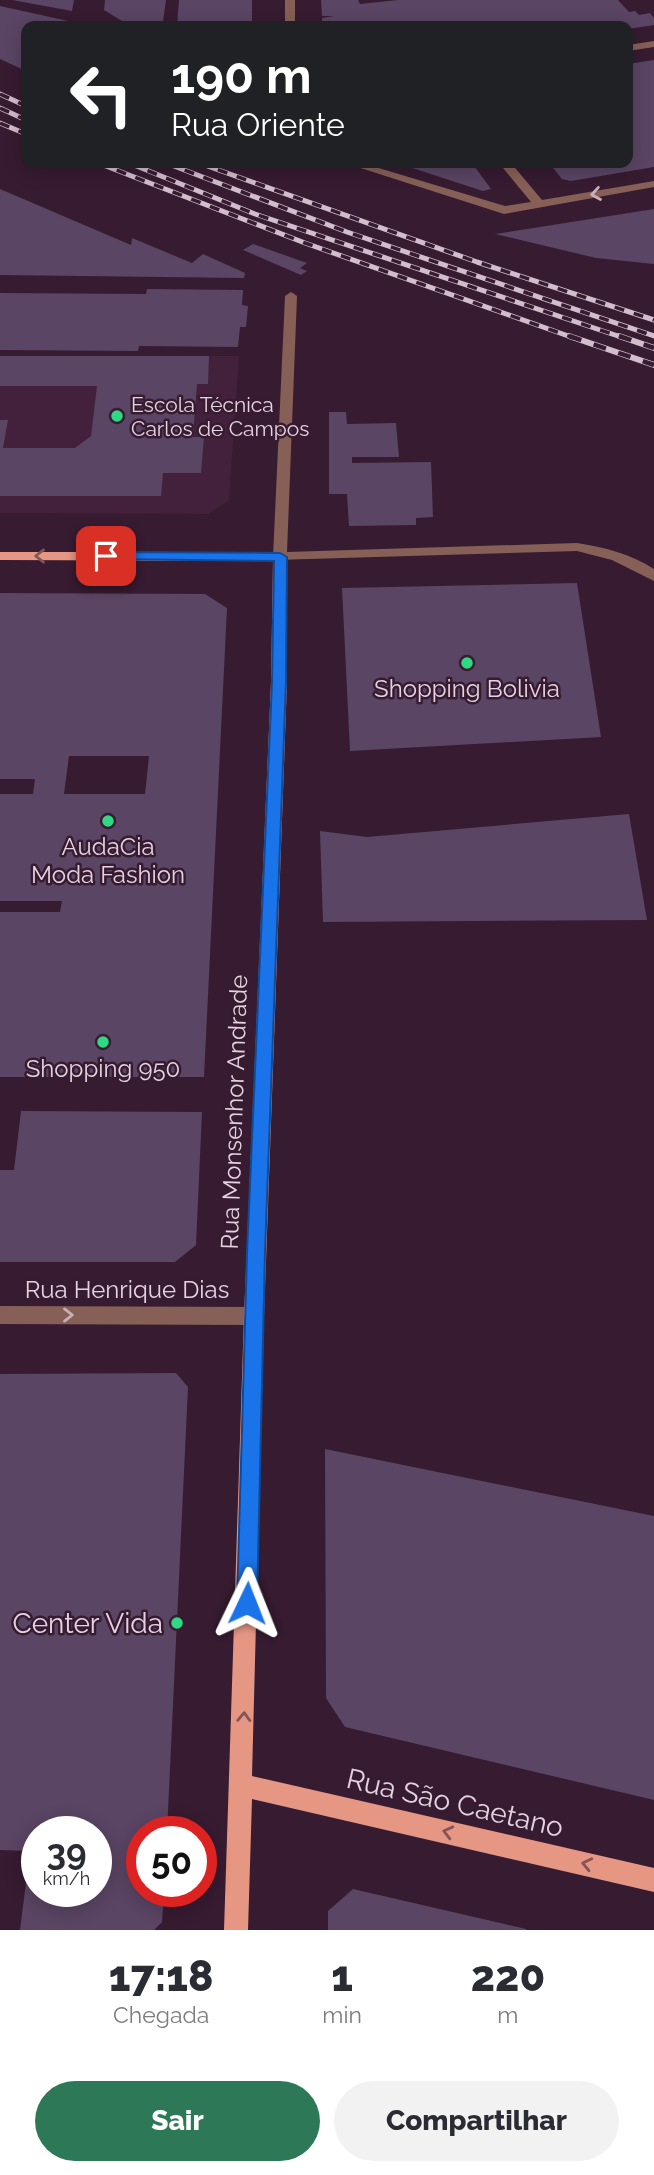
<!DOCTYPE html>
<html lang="pt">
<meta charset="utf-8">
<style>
body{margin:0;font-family:Raleway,sans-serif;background:#f2f2f3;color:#2b2b33;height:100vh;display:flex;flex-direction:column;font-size:26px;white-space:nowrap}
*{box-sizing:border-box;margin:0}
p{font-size:23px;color:#7c7c81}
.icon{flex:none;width:38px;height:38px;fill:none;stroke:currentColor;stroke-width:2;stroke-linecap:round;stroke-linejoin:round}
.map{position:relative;height:1930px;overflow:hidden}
.panel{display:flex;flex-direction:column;background:#fff;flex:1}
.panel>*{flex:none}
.hud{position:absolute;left:21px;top:21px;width:612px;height:147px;border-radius:14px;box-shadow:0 4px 18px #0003;background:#202124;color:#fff;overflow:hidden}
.speed{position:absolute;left:21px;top:1816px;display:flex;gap:14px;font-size:35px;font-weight:700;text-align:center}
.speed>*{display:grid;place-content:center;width:91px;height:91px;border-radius:50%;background:#fff;box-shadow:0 4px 18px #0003;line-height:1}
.speed small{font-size:18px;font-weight:400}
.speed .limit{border:10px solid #d22;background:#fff;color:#111}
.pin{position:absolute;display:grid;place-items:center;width:60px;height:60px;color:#fff;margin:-30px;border-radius:14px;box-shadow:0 4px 10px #0006}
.me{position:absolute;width:77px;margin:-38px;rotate:2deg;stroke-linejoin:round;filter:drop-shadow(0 0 5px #0008)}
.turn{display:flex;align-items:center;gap:24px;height:147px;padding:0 35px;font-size:32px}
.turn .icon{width:91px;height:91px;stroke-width:2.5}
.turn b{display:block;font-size:49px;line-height:60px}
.eta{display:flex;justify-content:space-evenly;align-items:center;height:119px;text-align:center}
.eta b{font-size:42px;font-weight:800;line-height:49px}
.primary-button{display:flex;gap:14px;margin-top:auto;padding:14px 35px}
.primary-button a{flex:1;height:80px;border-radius:42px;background:#2d7957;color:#fff;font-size:28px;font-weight:800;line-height:80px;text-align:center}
.primary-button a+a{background:#f2f2f3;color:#2b2b33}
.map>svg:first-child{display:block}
.built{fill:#43203c}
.building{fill:#5a4564;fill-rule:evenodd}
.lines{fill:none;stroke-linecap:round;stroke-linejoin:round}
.minor{fill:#866056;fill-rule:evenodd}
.major{fill:#e69783;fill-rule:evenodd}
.rail-far1-casing{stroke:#d1bdcc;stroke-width:5}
.rail-casing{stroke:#d1bdcc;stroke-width:6}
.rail-far1{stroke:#371b31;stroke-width:3.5;stroke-dasharray:10;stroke-linecap:butt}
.rail{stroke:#371b31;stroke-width:4.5;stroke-dasharray:13;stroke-linecap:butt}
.oneway{stroke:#c8b0b7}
.oneway2{stroke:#865356}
.route{fill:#1a73e8;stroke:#114b97;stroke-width:2}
.poi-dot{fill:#2fd883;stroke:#371b31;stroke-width:2.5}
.labels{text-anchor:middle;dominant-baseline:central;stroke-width:5;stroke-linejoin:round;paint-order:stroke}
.far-poi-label{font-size:21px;fill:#e5d2e0;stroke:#371b31;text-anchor:start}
.poi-label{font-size:24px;fill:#e5d2e0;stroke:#371b31}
.street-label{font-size:24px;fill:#e5d2e0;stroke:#371b31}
.near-poi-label{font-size:28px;fill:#e5d2e0;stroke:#371b31;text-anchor:end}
.near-street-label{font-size:28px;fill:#e5d2e0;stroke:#371b31}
</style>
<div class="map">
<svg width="654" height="1930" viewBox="0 0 654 1930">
<rect width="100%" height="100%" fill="#371b31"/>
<path class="built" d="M0,356H239L229,500L208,514L0,513Z"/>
<path class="building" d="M12,0H74L72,11Z
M105,0H166L163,21H122L104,10Z
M179,0H252V26H177Z
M321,0H358L360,4L398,0H618L629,12L635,11L639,15L650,13L654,18V25L628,29V26H408L406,22H396L397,26H322V18L334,16H322Z
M0,6L73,22L74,26H26V71L0,59Z
M654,60V167L571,181L562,179L549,163H628V64Z
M397,163H472L491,189L483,191Z
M0,189L131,245L132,238L192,263L203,254L245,273L244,278L0,275Z
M654,209V264L596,258L495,234Z
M253,244L307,263L300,268L307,271L301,275L243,250Z
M147,289L243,290L242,305L248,306L246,327H240L238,347L139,346L138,351L0,350V293L146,294Z
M0,356H209L208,384H197L193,437H204L201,473H163L161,496H0V420H8L3,448H75L91,436L97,386H0Z
M329,412H346L347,424L396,423L399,457H352V463L431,462L433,517L416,518V525L349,526L347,494H329Z
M577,583L601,737L350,751L342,588Z
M0,593L205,594L227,608L204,1077H0V912H60L62,901H0V794H33L35,779H0ZM69,756H149L145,794H64Z
M629,814L647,920L323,922L320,831L367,837Z
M21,1111L202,1112L196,1245L175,1262H0V1170H14Z
M176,1373L188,1387L167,1832H142V1892H164L162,1922L154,1930H20L30,1851L0,1850V1374ZM37,1832H96V1892H37Z
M325,1449L654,1516V1800L345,1727L326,1698Z
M353,1889L526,1929V1930H328V1911Z"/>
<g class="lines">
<path class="minor" d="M285,0H295V26H285Z
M654,41V47L628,51V45Z
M345,163H362L505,206L531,202L499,163H511L542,200L654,181V187L504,214Z
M291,292L297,296L287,552L577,543C604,547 631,554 654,569V581L612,560L577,551L275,560L273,557L285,296Z
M0,1306L254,1307L261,1310L264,1316L261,1322L254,1325L0,1324Z"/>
<path class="major" d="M0,552H280L287,557V682L264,1316L252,1776L654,1868V1892L252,1799L248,1930H224L244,1316L271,682L273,561L0,560Z"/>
<defs>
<path id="rail-far1" d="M0,94L26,106
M0,108L26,120
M0,123L26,134
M98,163L305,243L574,338
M129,163L255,214L624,338
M166,163L347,232L654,336
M199,163L477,262L654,320"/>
<path id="rail" d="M569,336L654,365
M619,336L654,348"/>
</defs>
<use href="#rail-far1" class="rail-far1-casing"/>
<use href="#rail" class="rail-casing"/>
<use href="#rail-far1" class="rail-far1"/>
<use href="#rail" class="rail"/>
</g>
<defs><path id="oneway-chevron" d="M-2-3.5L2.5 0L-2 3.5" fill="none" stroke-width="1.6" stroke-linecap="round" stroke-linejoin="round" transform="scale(1.75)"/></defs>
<g class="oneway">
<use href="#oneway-chevron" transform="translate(596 194) rotate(170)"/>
<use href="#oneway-chevron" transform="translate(68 1315)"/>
</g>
<g class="oneway2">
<use href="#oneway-chevron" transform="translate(40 556) rotate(-180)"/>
<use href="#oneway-chevron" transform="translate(244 1717) rotate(-88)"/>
<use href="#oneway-chevron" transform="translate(448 1832) rotate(-166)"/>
<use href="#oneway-chevron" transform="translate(587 1864) rotate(-167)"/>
</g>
<path class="route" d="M106,552L280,553L287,557L286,682L265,1253L257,1603L254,1610L247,1613L240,1610L237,1603L247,1253L272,682L274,561L101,559L99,556Z"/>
<g class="poi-dot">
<circle cx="117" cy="416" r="7"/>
<circle cx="467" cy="663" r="7"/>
<circle cx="108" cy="821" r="7"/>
<circle cx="103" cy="1042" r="7"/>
<circle cx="177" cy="1623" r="7"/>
</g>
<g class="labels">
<g class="far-poi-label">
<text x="131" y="404">Escola Técnica<tspan x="131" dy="24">Carlos de Campos</tspan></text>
</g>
<g class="poi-label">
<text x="467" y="688">Shopping Bolivia</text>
<text x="108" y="846">AudaCia<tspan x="108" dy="28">Moda Fashion</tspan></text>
<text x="103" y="1068">Shopping 950</text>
</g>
<g class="street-label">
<text transform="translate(234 1112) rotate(-88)">Rua Monsenhor Andrade</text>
<text x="127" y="1289">Rua Henrique Dias</text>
</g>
<g class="near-poi-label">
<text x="163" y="1623">Center Vida</text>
</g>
<g class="near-street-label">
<text transform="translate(455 1803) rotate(13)">Rua São Caetano</text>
</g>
</g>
</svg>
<div class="speed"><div>39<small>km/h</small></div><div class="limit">50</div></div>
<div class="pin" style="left:106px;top:556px;background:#d93025"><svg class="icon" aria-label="arrive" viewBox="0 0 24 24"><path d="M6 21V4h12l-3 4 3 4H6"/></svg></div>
<svg class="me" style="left:247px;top:1603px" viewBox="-20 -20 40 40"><path d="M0-17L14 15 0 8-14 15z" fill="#1a73e8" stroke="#fff" stroke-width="4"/></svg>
<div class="hud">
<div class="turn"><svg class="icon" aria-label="left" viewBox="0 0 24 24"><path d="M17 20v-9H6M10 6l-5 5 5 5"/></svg><div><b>190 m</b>Rua Oriente</div></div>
</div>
</div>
<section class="panel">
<div class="eta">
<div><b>17:18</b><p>Chegada</p></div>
<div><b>1</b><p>min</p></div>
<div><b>220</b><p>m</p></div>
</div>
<div class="primary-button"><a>Sair</a><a>Compartilhar</a></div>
</section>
